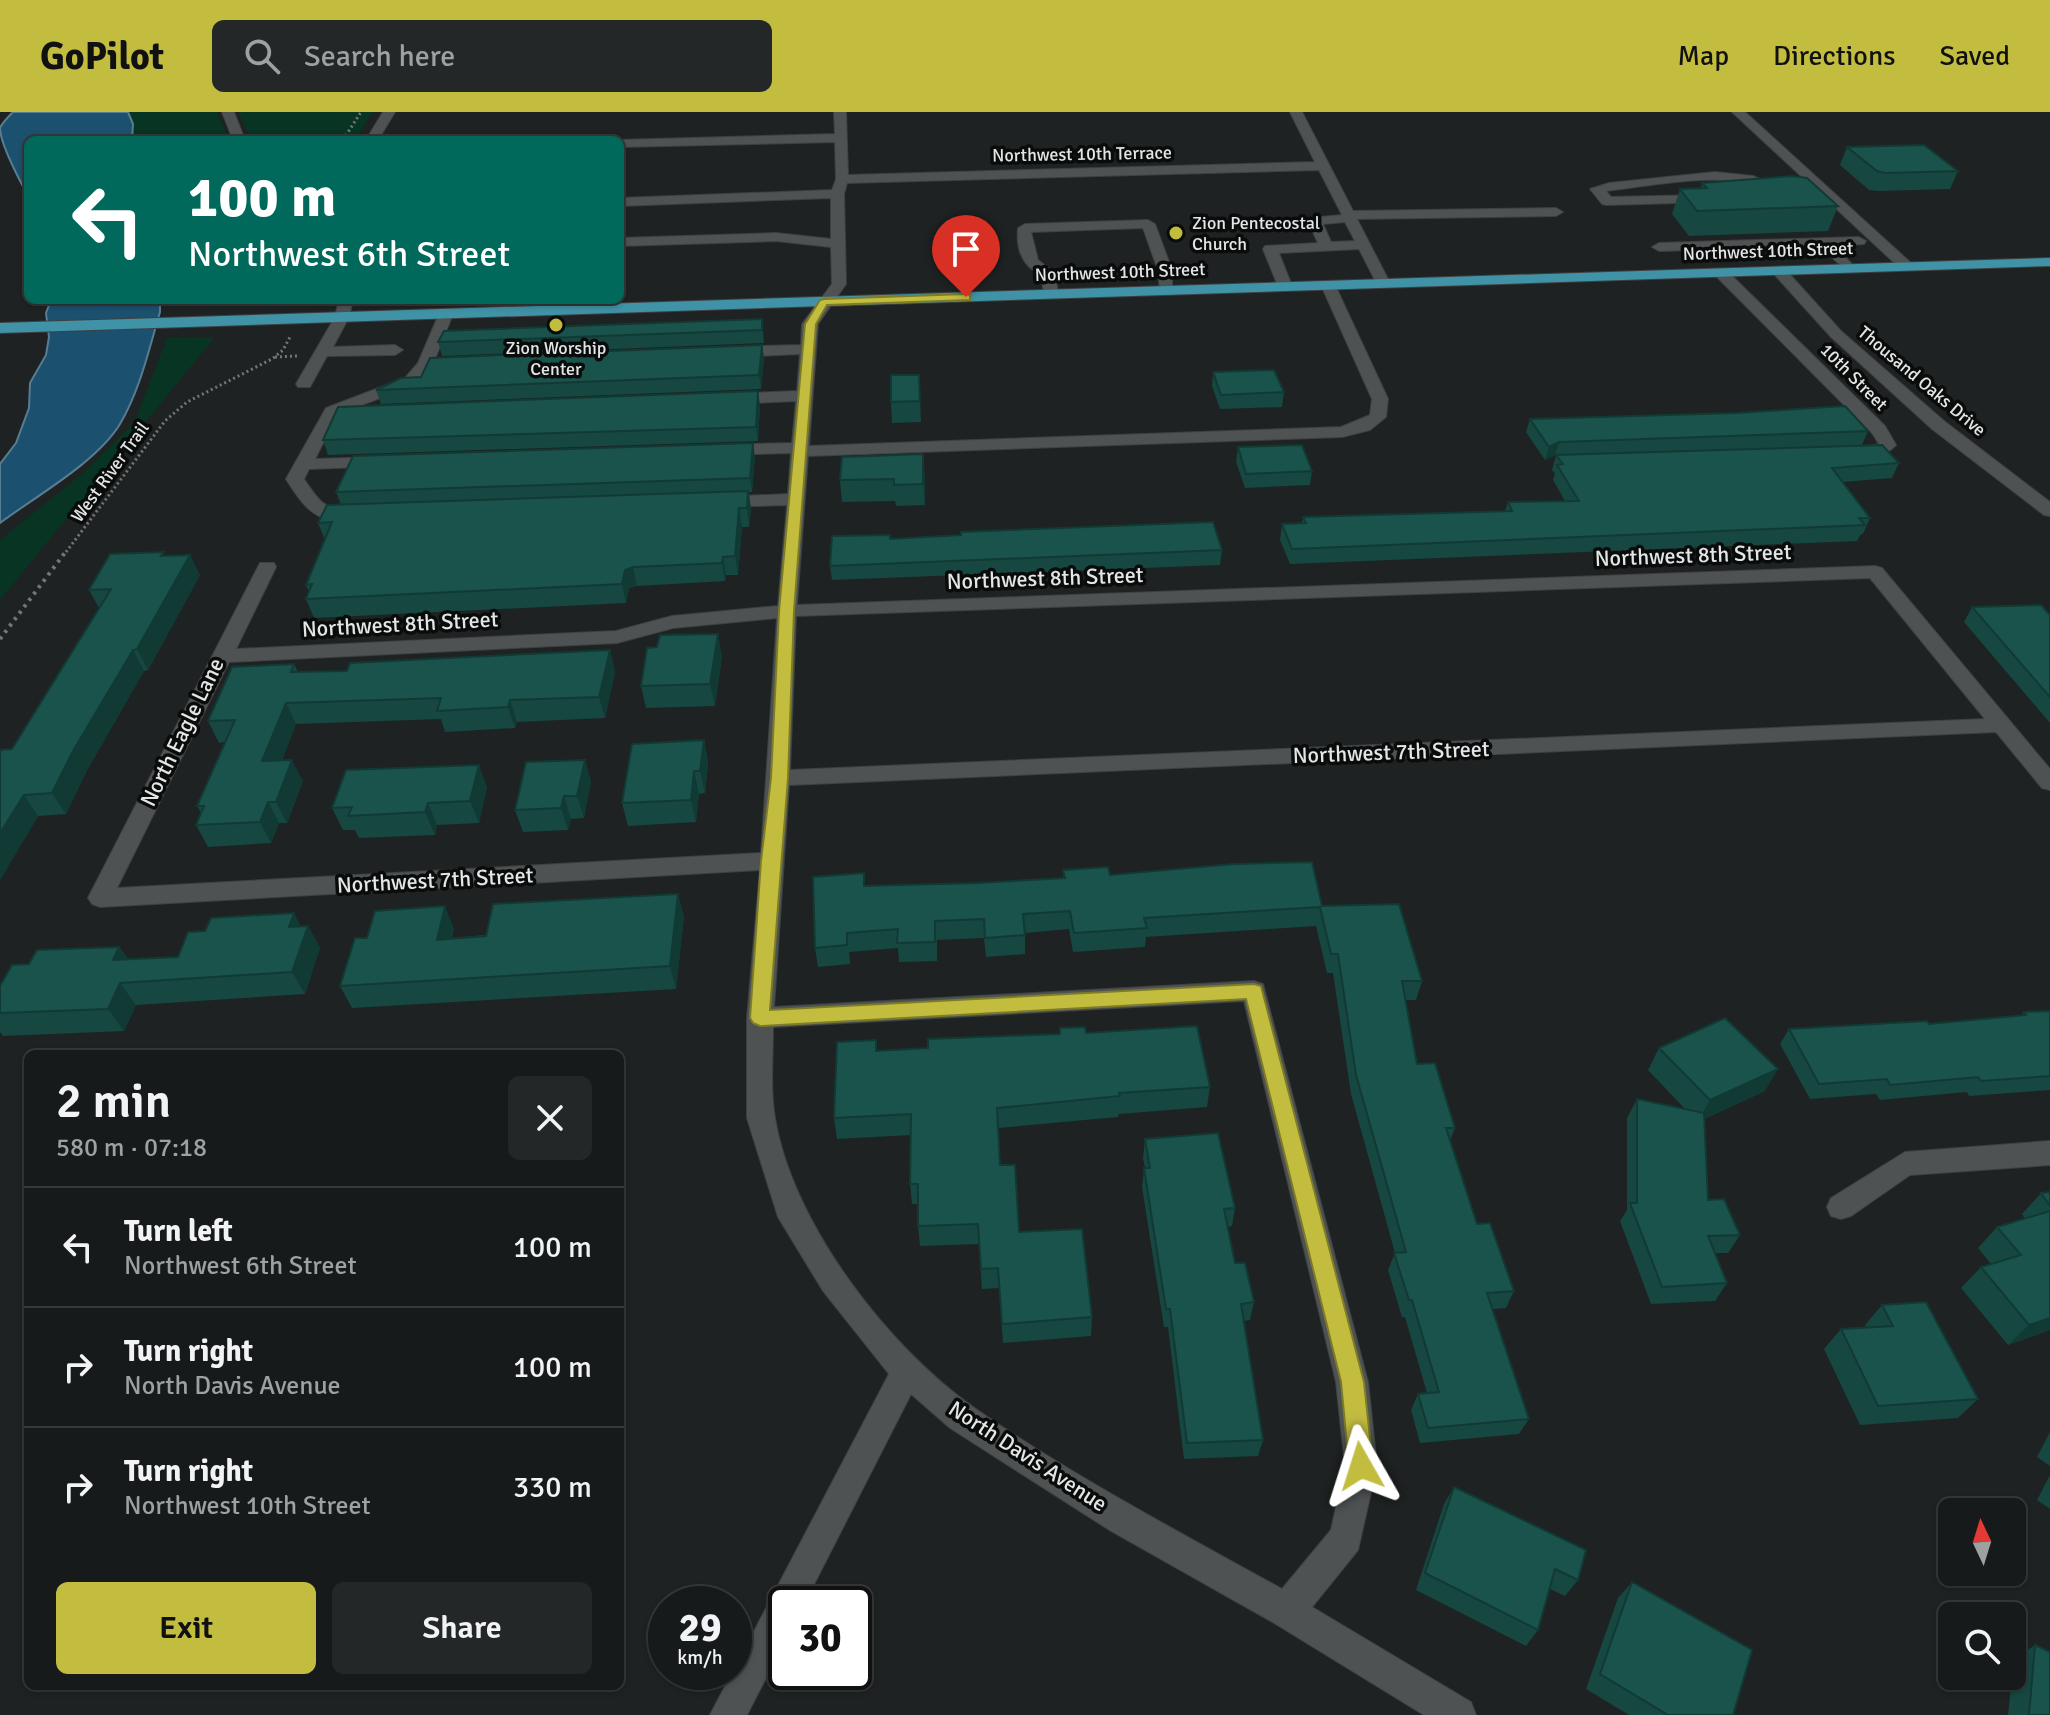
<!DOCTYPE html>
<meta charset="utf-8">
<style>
body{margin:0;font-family:Signika,sans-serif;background:#242727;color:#f1f3f6;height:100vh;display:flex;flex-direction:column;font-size:30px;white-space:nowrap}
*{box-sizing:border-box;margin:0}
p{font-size:26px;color:#9ea1a2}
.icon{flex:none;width:44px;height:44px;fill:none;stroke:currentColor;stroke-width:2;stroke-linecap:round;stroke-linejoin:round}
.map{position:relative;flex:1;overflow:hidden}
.sheet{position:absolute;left:24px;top:938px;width:600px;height:640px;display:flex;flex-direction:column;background:#171a1a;border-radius:12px;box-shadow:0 2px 6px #0004,0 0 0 2px #363839}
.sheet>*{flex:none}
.top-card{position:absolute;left:24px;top:24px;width:600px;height:168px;border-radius:12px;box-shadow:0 2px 6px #0004,0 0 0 2px #363839;background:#00695c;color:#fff;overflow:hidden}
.needle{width:52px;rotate:356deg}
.tools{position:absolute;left:1938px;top:1386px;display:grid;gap:16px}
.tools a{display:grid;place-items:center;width:88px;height:88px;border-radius:12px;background:#171a1a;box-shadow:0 2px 6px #0004,0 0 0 2px #363839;font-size:40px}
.speed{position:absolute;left:648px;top:1474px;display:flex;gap:16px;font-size:40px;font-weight:700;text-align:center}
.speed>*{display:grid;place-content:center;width:104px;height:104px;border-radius:50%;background:#171a1a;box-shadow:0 2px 6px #0004,0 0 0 2px #363839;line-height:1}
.speed small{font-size:20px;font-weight:400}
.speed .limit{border:4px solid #111;border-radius:12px;background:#fff;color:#111}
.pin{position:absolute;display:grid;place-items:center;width:68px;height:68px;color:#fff;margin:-82px -34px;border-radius:50% 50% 50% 0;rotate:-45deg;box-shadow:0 0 8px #0007}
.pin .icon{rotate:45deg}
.me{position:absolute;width:88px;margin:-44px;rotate:354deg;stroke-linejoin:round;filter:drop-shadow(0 0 6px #0008)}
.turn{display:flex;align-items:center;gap:28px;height:168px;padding:0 32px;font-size:36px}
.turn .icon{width:104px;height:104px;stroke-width:2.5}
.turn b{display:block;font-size:56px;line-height:68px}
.round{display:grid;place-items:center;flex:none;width:84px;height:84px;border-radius:12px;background:#242727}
.overview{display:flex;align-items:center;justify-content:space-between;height:136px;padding:0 32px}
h1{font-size:48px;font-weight:600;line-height:60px}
.button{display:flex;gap:16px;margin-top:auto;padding:16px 32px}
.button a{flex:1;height:92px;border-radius:12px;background:#c2bd3f;color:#111;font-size:32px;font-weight:600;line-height:92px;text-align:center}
.button a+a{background:#242727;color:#f1f3f6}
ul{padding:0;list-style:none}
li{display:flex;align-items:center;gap:24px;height:120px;padding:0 32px;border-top:2px solid #363839}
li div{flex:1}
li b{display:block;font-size:30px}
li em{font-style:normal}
header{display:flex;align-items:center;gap:48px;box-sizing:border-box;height:112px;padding:0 40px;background:#c2bd3f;color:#111}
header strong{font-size:38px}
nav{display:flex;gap:44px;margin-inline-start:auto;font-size:28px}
.search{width:560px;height:72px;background:#242727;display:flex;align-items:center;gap:20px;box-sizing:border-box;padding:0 28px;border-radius:12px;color:#9ea1a2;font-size:30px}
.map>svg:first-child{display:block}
.green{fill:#083423}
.water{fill:#1c506f;stroke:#587d93;stroke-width:2}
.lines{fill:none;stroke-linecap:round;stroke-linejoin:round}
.minor-casing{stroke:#3d4040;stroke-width:2}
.major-casing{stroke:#3d4040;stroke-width:2}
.path-far1{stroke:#747777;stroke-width:3;stroke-dasharray:2 3;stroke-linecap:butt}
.path{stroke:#747777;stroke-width:4;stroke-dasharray:3 5;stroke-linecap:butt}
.minor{fill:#4e5252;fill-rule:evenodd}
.major{fill:#4092a6;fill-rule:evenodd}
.wall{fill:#164740}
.shaded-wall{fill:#123a34}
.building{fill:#1a534b;stroke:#123a34;stroke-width:2}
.route{fill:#c2bd3f;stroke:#7e7b29;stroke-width:2}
.poi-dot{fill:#c2bd3f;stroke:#0a0b0b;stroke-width:3}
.labels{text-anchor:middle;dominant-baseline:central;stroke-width:7;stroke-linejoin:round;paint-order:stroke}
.far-street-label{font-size:18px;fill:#e3e6e6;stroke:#0a0b0b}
.far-poi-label{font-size:18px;fill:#e3e6e6;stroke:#0a0b0b;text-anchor:start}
.street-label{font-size:22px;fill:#e3e6e6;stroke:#0a0b0b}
</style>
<header>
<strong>GoPilot</strong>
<div class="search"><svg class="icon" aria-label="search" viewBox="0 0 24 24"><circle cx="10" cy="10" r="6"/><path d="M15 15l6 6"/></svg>Search here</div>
<nav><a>Map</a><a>Directions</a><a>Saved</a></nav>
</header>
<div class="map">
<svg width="2050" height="1603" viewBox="0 0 2050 1603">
<rect width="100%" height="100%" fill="#1f2222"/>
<path class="green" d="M128,0H217L229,28H132L133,12Z
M238,0H373L355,28H251Z
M215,225L0,488V428L83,361L134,311L167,226Z"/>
<path class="water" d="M13,0H128L133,12L132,28H28V84C21,71 0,31 0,16C2,11 9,4 13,0Z
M51,188H160V200C149,237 140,278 120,312C97,350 36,384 0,411V352L16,331L29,296L30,271L46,243L49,225L46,201Z"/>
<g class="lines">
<defs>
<path id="minor" d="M222,0H234L245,28H233Z
M383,0H395L378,28H366Z
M834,0H846L848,63L1315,50L1290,0H1302L1353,99L1556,96L1563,100L1556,104L1357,107L1390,171L1388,174H1378L1359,137L1279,141L1292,174L1285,178L1278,174L1263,137L1265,134L1318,131L1308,109L1310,106L1342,103L1319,58L847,71L844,82L846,172L818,212L809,334L1341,315L1370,303L1372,287L1321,173L1328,169L1335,173L1388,287L1386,305L1370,318L1342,325L808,344L797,493L1875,454L1882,456L2050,657V678L2042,676L1996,620L789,673L774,895L1254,869L1263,872L1368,1270L1377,1354L1358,1438L1312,1495L1471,1590L1476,1603H1424L1274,1511L1111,1419L950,1316L911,1282L804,1492H786V1527L747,1603H710L889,1262L823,1179L778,1105L747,1006V906L760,758L100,795L92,792L88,786L260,451H274L276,455L236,537L616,519L672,504L778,494L787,393L719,395L710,390L719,385L788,382L791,341L723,343L715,338L723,333L792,331L796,289L727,292L719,287L727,282L797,279L800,242L731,245L723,240L731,235L801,233L802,212L832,172L831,135L776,129L620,134V126L776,121L831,127V86L620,94V86L832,78L836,67L835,30L620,35V28H617L835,22ZM1345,110L1355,129L1331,130L1323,112ZM1870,466L1985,607L790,658L796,504ZM777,506L761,741L117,776L229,550L617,531L673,516ZM1244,889L1336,1270L1345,1354L1331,1418L1282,1477C1179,1420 1069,1362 973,1295C888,1235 792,1111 775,1006C770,977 773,945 773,915Z
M1732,0H1745L1911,151V157H1901Z
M1715,60L1753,64L1787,79L1780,83C1768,79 1757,72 1744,70C1704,63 1647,74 1606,79L1611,85L1706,83L1711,84V90L1607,93L1602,92L1590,77L1609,71Z
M1148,108L1155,112L1172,158V182L1167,183L1160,179L1158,158L1143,116L1031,120L1038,148L1055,161L1058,182L1051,186L1044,182L1041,163C1022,154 1016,136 1018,116L1025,112Z
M1859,125L1866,129L1864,132L1834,134L1856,156L1849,160L1818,134L1659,139L1652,135L1659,131Z
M1779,155L1784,156L1841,219L1944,309L2050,390V404L2044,403L1932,317L1831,225L1774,162L1772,159Z
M1721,157L1726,158L1885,314L1896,333C1884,346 1865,349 1847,346L1844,342L1847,338L1879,332L1872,321L1716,164L1714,161Z
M339,188H353L349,205L333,235L395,233L403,238L395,243L327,244L310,275H298L296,272L335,205Z
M446,198L453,202L433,252L417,272L338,302L315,347L383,345L389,346L392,350L389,354L309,357L304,367C326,400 325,393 360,401L363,405C356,411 349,411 339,410C311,407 300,389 286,367L326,296L405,266L418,251L439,202Z
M2050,1029V1053L1910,1063L1851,1104L1841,1107L1831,1104L1827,1095L1831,1086L1905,1040Z"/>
<path id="major" d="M2050,146V154L0,221V211Z"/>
</defs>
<use href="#minor" class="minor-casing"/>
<use href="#major" class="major-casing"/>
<path class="path-far1" d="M343,28L361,0
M275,245L297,244
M66,440L165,309L187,290L272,247L283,238L290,225"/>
<path class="path" d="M0,527L67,438"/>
<use href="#minor" class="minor"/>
<use href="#major" class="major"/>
</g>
<path class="wall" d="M1847,35L1958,59L1950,77L1878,79L1869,78L1840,53Z
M1702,71L1838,94L1828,119L1689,124L1672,102L1680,77L1701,76Z
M762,207L764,231L442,244L438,230Z
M762,233L764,246L761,277L381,292L376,278L421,265Z
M1213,260L1284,280L1282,295L1220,297L1212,274Z
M919,263L921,310L892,311L891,290Z
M760,293L758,329L328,343L323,328Z
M1530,307L1868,319L1862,333L1899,351L1892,366L1843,370L1870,406L1863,422H1861L1857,429L1290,452L1280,428L1282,412L1302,411L1303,405L1505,399L1508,390L1565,389L1553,368L1555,362L1552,358L1556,343L1545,348L1526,320Z
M1238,335L1312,359L1310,373L1245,376L1236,350Z
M923,342L925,393L896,394L895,389L842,390L840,368Z
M755,345L752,380H749L751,397L749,415H742L738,463H726L725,469L637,474L629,476L626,491L314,506L306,487L309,480L306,473L325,428L318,411L341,393L336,380Z
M890,427L1222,438L1220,453L832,468L830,454Z
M166,444L200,463L148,558L144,559L86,660L66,702L38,704L0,768L12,637L99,496L89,478Z
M1972,495L2050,503V611L1964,510Z
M610,538L615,560L605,606L517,610L515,616L445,620L441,607L296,612L282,648L303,669L287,711H279L271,731L208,735L196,713L201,701L197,694L225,630L219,631L208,609L294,552L298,560L347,559Z
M722,544L715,594L646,596L641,574Z
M704,628L708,651L705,681L699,682L696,710L628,714L622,691Z
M585,648L591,670L584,706L571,707L568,718L523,720L515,698Z
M487,675L479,711L437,713L435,723L359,726L355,718H343L332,696Z
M1063,758L1110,763L1322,794L1422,869L1416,888H1405L1417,952L1455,1016L1450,1029L1477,1112L1514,1179L1506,1196L1492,1197L1529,1307L1519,1322L1420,1331L1411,1298L1418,1282L1427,1281L1405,1205H1402L1388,1158L1395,1141L1351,982L1333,861H1327L1316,814L1146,825L1145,835L1073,840L1069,817L1025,821V842L986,845L984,826L937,828V849L899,850L898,836L849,840L850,852L818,855L815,836L864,761L865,774L978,771L1063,766Z
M684,804L676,877L352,896L340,874L367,826L454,817L452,826Z
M301,814H308L320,836L305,882L136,893L124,919L3,924L0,920V874L29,852L119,835L128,847L178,845Z
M2050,899V978L1969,984L1967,980L1880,988L1876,982L1810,987L1780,932L1789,917L1929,912L2021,904L2024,900Z
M1060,916L1086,921L1210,975L1207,995L1119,1002L1118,1005L998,1016L1000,1053L1019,1120L1092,1205L1091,1224L1003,1231L999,1176L982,1177L979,1132L920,1134L918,1114V1092H912L910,1072L911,1023L837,1027L834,1006L878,939L928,936L1059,922Z
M1659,936L1765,979L1704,1007L1708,1088L1740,1123L1728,1141H1715L1727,1171L1715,1189L1651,1192L1620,1109L1627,1098V1006L1637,987L1685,997L1648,958Z
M1145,1027L1235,1096L1232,1114L1228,1115L1235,1151L1254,1190L1250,1208L1244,1209L1263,1328L1258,1344L1184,1347L1168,1215H1164L1142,1075L1144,1056H1145L1143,1046Z
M2050,1080V1218L2008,1233L1961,1176L1981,1155L1991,1152L1978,1136L1997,1115L2025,1107L2022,1102L2041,1081Z
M1882,1193L1978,1287L1958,1306L1860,1313L1824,1237L1841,1217L1866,1215L1865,1213Z
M2050,1320V1354L2037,1345Z
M2050,1363V1397L2037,1388Z
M1454,1375L1578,1468L1565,1484L1550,1477L1538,1518L1526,1534L1416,1478L1444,1392Z
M1632,1470L1733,1603H1629L1586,1577L1618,1486Z
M2035,1533L2050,1603H2008L2014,1547Z"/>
<path class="shaded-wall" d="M762,233L764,246L761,277L759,263Z
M758,279L760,293L758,329L756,315Z
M1559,330L1555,343L1545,348L1549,335Z
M753,331L755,345L752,380L750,366Z
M923,342L925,364V393L923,372Z
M748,379L751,397L749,415L747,396Z
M739,396L742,415L738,463L735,444Z
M190,443L200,463L148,558L137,537Z
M723,445L726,463L725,469L722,451Z
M633,455L637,474L629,476L626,491L622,472L625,458Z
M718,522L722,544L715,594L710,572Z
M133,538L144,559L86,660L66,702L52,681L73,639Z
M610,538L615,560L605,606L599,585Z
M510,588L517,610L515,616L508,595Z
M286,591L296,612L273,671L262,649Z
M704,628L708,651L705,681L700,659Z
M292,648L303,669L287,711L276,690Z
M585,648L591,670L584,706L577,684Z
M479,653L487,675L479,711L470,689Z
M694,659L699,682L696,710L691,688Z
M24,683L38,704L0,768V721Z
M564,684L571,707L568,718L561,696Z
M268,690L279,711L271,731L260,710Z
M428,691L437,713L435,723L425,700Z
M678,782L684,804L676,877L670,854Z
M445,794L454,817L447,850L437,828Z
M294,801L305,822L308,814L320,836L305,882L292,860L289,815Z
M119,835L134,858L113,848Z
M120,871L136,893L124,919L108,897Z
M1778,957L1765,979L1698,1010L1710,988Z
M2050,1206V1218L2008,1233L2029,1213Z"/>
<path class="building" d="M1924,33L1958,59L1885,61L1877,59L1847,35Z
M1792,64L1807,66L1838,94L1697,99L1680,77L1707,76L1702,71Z
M762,207V218L438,230L444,219Z
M762,233L759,263L376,278L401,266L421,265L430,246Z
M1274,258L1284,280L1221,283L1213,260Z
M891,263H919L920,289L891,290Z
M758,279L756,315L323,328L338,295Z
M1845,294L1868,319L1559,330L1549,335L1530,307L1736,301Z
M753,331L750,366L336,380L353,344Z
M1302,333L1312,359L1246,362L1238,335Z
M1882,333L1899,351L1832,356L1870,406H1859L1865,413L1292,437L1282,412L1306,411L1303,405L1512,399L1508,390L1579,389L1557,353L1563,352L1556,343Z
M923,342V372L894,373V367L840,368L842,345Z
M748,379L747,396H739L735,444L723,445L722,451L633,455L625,458L622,472L306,487L312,472L306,473L332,410L318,411L327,393Z
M1213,410L1222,438L830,454L832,424L890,423V427L961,423V420Z
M164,440L161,444L190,443L137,537L133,538L73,639L52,681L24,683L0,721V638L12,637L111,477L89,478L110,442Z
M2041,493L2050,503V585L1972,495Z
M718,522L710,572L641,574L647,536L657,535L660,523Z
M610,538L599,585L510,588L508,595L437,599L441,586L286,591L262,649L292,648L276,690H268L260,710L196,713L204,694H197L235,608L208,609L232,555L294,552L291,560L347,559L350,551Z
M704,628L700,659H694L691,688L622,691L632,632Z
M585,648L577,684H564L561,696L515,698L526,650Z
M479,653L470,689L428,691L425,700L348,704L352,695L332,696L346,658Z
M1312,750L1322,794L1399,792L1422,869H1402L1417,952L1435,951L1455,1016H1446L1477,1112L1490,1111L1514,1179L1487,1181L1529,1307L1428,1316L1418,1282L1439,1280L1412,1188H1409L1394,1141L1406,1140L1356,963L1338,842H1331L1320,795L1144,806L1147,816L1074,821L1070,799L1023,802L1025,823L985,826L984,807L935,809V830L897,831L898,817L847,821V833L815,836L813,765L864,761V774L978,771L1065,766L1063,758L1108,755L1110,763L1234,752Z
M678,782L670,854L340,874L355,826H367L375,799L445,794L437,828L486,824L493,792Z
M294,801L289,815L308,814L292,860L120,871L108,897L0,901V874L12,853L29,852L37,838L119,835L113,848L178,845L188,820L205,819L211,806Z
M2050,899V964L1981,969L1978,965L1890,973L1887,967L1819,972L1789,917L1927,909L1929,912L2026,903L2024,900Z
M1725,906L1778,957L1710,988L1659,936Z
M1197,914L1210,975L1119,981L1120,984L997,996L1000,1053H1015L1019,1120L1082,1117L1092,1205L1002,1212L998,1156L981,1157L978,1112L918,1114V1072H910L911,1002L834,1006L837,930L876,928V939L928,936V927L1060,922V916L1085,915L1086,921Z
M1637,987L1704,1001L1708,1088L1724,1087L1740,1123L1708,1124L1727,1171L1662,1175L1630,1091H1637Z
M1218,1021L1235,1096L1224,1097L1235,1151H1245L1254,1190L1241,1192L1263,1328L1187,1331L1170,1197H1166L1144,1056H1150L1145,1027Z
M2050,1080V1094L2041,1081Z
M2050,1099V1206L2029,1213L1981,1155L2021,1143L1997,1115Z
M1926,1190L1978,1287L1878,1294L1841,1217L1893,1214L1882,1193Z
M1454,1375L1586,1438L1578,1468L1555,1457L1538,1518L1425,1461Z
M1632,1470L1752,1538L1733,1603H1668L1600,1562Z
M2035,1533L2050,1540V1603H2029Z"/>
<path class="route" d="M966,182L970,183V188L827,193L816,212L794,499L788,666L770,898L1254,872L1261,874L1364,1270L1373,1354L1369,1363L1361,1367L1352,1363L1349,1354L1341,1270L1246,887L760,914L753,911L750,906L761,749L771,666L779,499L805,212L820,188L824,187Z"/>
<g class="poi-dot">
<circle cx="1176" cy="121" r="8"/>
<circle cx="556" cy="213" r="8"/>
</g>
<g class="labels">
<g class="far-street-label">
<text transform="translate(1082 42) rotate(-1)">Northwest 10th Terrace</text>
<text transform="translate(1768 139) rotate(-2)">Northwest 10th Street</text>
<text transform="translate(1120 160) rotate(-2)">Northwest 10th Street</text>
<text transform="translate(1854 265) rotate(45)">10th Street</text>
<text transform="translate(1922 269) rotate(40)">Thousand Oaks Drive</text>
<text transform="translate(110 360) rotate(-54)">West River Trail</text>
</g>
<g class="far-poi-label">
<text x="1192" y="111">Zion Pentecostal<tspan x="1192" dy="21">Church</tspan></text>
<text x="556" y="236" text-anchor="middle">Zion Worship<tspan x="556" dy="21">Center</tspan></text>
</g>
<g class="street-label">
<text transform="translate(1693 443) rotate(-2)">Northwest 8th Street</text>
<text transform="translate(1045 466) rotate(-2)">Northwest 8th Street</text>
<text transform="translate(400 512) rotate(-3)">Northwest 8th Street</text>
<text transform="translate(182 620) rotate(-64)">North Eagle Lane</text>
<text transform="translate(1391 640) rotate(-2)">Northwest 7th Street</text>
<text transform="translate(435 768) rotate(-3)">Northwest 7th Street</text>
<text transform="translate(1028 1344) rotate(33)">North Davis Avenue</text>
</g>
</g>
</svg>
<div class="tools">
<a><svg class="needle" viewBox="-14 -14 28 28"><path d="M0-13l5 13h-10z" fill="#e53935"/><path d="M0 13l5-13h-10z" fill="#9ea1a2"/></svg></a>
<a><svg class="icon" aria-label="search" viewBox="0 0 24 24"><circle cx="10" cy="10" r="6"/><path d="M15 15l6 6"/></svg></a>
</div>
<div class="speed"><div>29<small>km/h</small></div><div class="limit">30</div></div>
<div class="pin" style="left:966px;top:185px;background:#d93025"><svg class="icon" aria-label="arrive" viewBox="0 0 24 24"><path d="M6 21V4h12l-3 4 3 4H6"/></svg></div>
<svg class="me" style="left:1361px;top:1354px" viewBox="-20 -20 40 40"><path d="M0-17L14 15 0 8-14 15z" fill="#c2bd3f" stroke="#fff" stroke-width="4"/></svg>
<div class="top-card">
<div class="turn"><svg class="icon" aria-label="left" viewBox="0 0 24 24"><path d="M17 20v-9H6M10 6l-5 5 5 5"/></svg><div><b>100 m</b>Northwest 6th Street</div></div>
</div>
<section class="sheet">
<div class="overview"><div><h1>2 min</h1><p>580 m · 07:18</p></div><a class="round"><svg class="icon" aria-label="close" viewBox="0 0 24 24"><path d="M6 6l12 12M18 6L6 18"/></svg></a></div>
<ul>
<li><svg class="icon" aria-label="left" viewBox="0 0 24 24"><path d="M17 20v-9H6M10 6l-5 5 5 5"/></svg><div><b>Turn left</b><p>Northwest 6th Street</p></div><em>100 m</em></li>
<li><svg class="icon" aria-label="right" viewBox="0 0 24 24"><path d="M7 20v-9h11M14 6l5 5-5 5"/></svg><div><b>Turn right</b><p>North Davis Avenue</p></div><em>100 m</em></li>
<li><svg class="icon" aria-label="right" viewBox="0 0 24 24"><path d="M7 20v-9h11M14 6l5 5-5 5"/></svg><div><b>Turn right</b><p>Northwest 10th Street</p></div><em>330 m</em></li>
</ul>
<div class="button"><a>Exit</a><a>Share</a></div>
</section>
</div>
